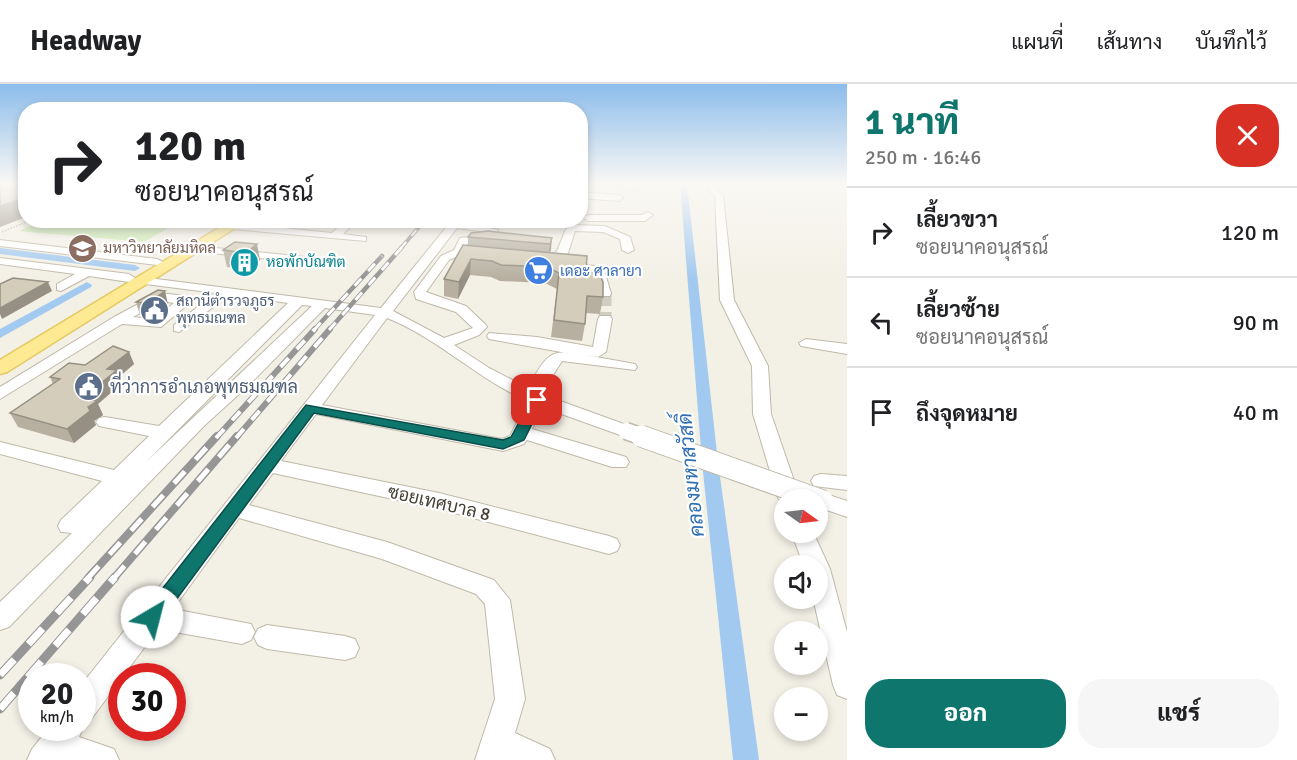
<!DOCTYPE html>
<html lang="th">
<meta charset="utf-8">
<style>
body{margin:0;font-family:Signika,Sarabun,sans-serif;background:#f6f6f6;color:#202124;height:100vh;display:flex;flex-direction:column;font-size:22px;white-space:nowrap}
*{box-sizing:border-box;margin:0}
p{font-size:20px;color:#757577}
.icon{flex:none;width:33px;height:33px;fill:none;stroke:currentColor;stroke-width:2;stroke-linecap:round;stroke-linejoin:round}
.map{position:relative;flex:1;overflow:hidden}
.details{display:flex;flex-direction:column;background:#fff;width:450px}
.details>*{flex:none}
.top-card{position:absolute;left:18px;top:18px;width:570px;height:126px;border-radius:24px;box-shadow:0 3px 9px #0003;background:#fff;color:#202124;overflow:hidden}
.needle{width:39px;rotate:104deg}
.fabs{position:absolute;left:774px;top:405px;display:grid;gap:12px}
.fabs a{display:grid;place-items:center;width:54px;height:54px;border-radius:50%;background:#fff;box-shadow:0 3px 9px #0003;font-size:30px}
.speed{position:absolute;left:18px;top:579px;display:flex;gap:12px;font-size:30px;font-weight:700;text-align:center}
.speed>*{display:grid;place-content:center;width:78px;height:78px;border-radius:50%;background:#fff;box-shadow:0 3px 9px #0003;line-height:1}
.speed small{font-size:15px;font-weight:400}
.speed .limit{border:9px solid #d22;background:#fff;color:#111}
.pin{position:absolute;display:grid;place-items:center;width:51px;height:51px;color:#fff;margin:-26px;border-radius:12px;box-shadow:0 3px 9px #0006}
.me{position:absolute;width:66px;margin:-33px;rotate:37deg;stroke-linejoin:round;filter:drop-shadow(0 0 4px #0008)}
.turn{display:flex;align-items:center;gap:21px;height:126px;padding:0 18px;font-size:27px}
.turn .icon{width:78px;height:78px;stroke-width:2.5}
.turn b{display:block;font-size:42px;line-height:51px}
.round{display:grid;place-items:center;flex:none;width:63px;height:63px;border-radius:24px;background:#f6f6f6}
.head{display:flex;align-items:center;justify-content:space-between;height:102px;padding:0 18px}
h1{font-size:36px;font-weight:800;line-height:45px;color:#0f766e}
.primary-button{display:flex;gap:12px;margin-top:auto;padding:12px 18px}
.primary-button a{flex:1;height:69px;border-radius:24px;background:#0f766e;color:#fff;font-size:24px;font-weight:800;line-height:69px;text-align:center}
.primary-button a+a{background:#f6f6f6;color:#202124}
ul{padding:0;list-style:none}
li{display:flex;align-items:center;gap:18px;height:90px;padding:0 18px;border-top:2px solid #e0e0e0}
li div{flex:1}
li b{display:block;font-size:22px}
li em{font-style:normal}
header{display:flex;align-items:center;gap:36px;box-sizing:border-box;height:84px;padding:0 30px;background:#fff;border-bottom:2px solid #e0e0e0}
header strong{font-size:28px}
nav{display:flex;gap:33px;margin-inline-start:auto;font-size:21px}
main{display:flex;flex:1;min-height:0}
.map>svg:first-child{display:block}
.green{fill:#c9e8ae}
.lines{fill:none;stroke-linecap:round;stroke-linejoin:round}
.canal{fill:#a2c9f0;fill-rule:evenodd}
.minor-tunnel{stroke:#d0cdc3;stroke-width:13;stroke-dasharray:13 6;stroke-linecap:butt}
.minor-casing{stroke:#bfb9a9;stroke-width:2}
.major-casing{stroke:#e4c963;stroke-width:3}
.path{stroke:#c0b69a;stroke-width:1.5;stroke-dasharray:1.5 1.5;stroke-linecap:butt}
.minor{fill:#fff;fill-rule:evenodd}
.major{fill:#ffea94;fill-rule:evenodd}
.rail-far4-casing{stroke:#969696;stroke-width:4}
.rail-far3-casing{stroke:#969696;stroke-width:4.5}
.rail-far2-casing{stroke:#969696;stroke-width:6}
.rail-far1-casing{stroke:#969696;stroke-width:8}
.rail-casing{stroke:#969696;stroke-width:9}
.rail-far4{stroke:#fff;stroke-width:2;stroke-dasharray:8;stroke-linecap:butt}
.rail-far3{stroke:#fff;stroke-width:3;stroke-dasharray:10;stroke-linecap:butt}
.rail-far2{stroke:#fff;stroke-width:4;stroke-dasharray:12;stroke-linecap:butt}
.rail-far1{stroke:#fff;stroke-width:5;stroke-dasharray:16;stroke-linecap:butt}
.rail{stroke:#fff;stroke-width:7;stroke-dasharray:21;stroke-linecap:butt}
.minor-bridge-far1-casing{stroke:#bfb9a9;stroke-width:19;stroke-linecap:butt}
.minor-bridge-casing{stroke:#bfb9a9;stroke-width:23;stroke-linecap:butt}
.minor-bridge-far1{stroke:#fff;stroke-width:16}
.minor-bridge{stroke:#fff;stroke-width:21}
.wall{fill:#b7b0a1}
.shaded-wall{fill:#959083}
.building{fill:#d5cdbb;stroke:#959083;stroke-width:1.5}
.route{fill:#0f766e;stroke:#0a4d48;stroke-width:1.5}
.labels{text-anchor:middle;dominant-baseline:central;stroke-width:4.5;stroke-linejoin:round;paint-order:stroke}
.far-education-label{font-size:15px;fill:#785e54;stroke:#fff;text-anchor:start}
.far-culture-label{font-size:15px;fill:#0d838f;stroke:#fff;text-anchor:start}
.far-shop-label{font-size:15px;fill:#366cbe;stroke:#fff;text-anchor:start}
.far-service-label{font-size:15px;fill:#4e5e75;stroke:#fff;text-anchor:start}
.service-label{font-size:18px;fill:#4e5e75;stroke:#fff;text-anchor:start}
.street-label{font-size:18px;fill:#464135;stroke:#fff}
.water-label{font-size:20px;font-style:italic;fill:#2e6eb2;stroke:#fff}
</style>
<header>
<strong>Headway</strong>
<nav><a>แผนที่</a><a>เส้นทาง</a><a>บันทึกไว้</a></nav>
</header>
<main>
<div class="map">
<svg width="847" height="676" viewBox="0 0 847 676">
<rect width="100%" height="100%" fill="#f3f0e6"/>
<path class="green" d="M42,137V136L180,137L144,158L19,147Z"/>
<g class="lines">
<path class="canal" d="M680,100H687L718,378L759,676H733L702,378Z
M0,164L135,181L140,184L135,187L0,170Z
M87,198L92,201L91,203L0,254V245Z"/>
<path class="minor-tunnel" d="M605,209V235"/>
<defs>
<path id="minor" d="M603,100H635L637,102L633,105Z
M703,100H712L723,111L734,216L768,282L771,330L800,414L784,416V420L778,414L753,330L752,282L720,216L715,112Z
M580,108L619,111L623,114L619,117L580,114Z
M648,128L653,131L645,137H588L583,134L588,131H642Z
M346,136H357L343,150L366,153V157L233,145L228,142L233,139L332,149Z
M452,136L498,146L491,156L468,159L462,170L449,176L426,208L466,222L485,240L487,243L479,251L454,261L489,284L528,304C538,288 545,265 567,269L489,255L487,252L489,249L537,253L593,263L598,235L600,232H610L612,235L606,268L598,273L585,271L635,280L637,283L635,286L562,277L541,310L632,343L635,347L632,351H620L542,323L532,345L626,373L629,378L626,383H612L527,356L524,360L503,367L316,330L281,377L439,409L609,452L617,455L620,461L617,467L609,470L439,425L273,389L249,421L387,458L494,496L510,516L525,615L515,649L550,665L555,676H475L495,615L485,520L476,510L382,475L239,434L173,525L251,540L255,548L251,556L242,560L158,545L92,634L82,638V600L375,231L325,224L248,302L205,341L9,543L0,546V518L72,449L61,448L58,442L61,436L102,397L0,370V358L114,386L149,352L99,342L96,338L99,334L105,333L159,342L288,219L230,211L179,248L174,247V241L216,209L145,200L139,196L141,193L381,224ZM457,144L486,148L484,151L460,154L454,166L441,172L414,208L416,215L456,228L473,244L444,254L393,227ZM302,221L312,222L146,378ZM387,234C438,254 477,295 528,317L510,352L502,355L322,321Z
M574,141L605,142L630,153L634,166L628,169L622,166L620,155L603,148L575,147L568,169L560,174V178L603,183L611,209L610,212H600L599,209L594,189L554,183L548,180L549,172L557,167L566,145Z
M0,156L157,175L163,178L157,181L0,162Z
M196,162L325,175L331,178L325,181L192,167V163Z
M0,174L129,190L135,194L129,198L89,192L61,207L57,206V200L75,190L0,180Z
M159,209L186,212L193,216L161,243L122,240L0,315V303L114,233ZM161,217L174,219L153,235L133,233Z
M806,255L847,260V270L801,262L799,259Z
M821,390L847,392V406L814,402L811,397L814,392Z
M823,409L847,417V433L818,423V416H813Z
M791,448H813L830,485L847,548V615L837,611L833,601L813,514H818V482H804Z
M267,541L345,552L355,555L359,564L355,573L345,576L267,565L258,561L254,553L258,545Z
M82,642L83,644L79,653L114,665L119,676H27L32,665L49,644Z"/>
<path id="major" d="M232,136H248L7,288L0,290V276Z"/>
</defs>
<use href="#minor" class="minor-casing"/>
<use href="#major" class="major-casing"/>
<path class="path" d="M2,148L31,136"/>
<use href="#minor" class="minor"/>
<use href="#major" class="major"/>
<defs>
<path id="rail-far4" d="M401,164L425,136"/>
<path id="rail-far3" d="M314,246L382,172
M329,246L402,163"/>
<path id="rail-far2" d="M216,354L315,245
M236,354L330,245"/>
<path id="rail-far1" d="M88,494L217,352
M114,494L237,352"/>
<path id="rail" d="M0,591L90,493
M0,625L115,493"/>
</defs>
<use href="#rail-far4" class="rail-far4-casing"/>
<use href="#rail-far3" class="rail-far3-casing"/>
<use href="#rail-far2" class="rail-far2-casing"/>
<use href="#rail-far1" class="rail-far1-casing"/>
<use href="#rail" class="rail-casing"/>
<use href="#rail-far4" class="rail-far4"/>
<use href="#rail-far3" class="rail-far3"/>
<use href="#rail-far2" class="rail-far2"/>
<use href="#rail-far1" class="rail-far1"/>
<use href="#rail" class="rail"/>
<defs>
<path id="minor-bridge-far1" d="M626,347L646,354"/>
<path id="minor-bridge" d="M641,352L823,417"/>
</defs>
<use href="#minor-bridge-far1" class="minor-bridge-far1-casing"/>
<use href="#minor-bridge" class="minor-bridge-casing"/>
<use href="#minor-bridge-far1" class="minor-bridge-far1"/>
<use href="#minor-bridge" class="minor-bridge"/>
</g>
<path class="wall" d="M468,153L552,154L549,169L586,188L603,213L600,230L585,229V240L582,257L551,253L557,205L545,199L500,197L491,193L470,191L458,215L444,212V195L468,161Z
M235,158L260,176L249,185L227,183L223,166Z
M136,218L168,220L152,233L140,231Z
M129,268L134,280L120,292L122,299L98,320L103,331L94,337L96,341L74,359L18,343L10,329L53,300L50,293Z"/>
<path class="shaded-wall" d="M26,113V133L0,143V122Z
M552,154L551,166L548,173L550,160Z
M257,160L260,176L249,185L246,169Z
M471,175L470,191L458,215L459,198Z
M48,198L52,207L2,235L0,230V224Z
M165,207L168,220L152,233L148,219Z
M129,268L134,280L120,292L122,299L98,320L103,331L94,337L96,341L74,359L67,345L83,314L107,285Z"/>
<path class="building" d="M0,100H26V113L0,122Z
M488,147L552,154L550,160L468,153L471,149Z
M235,158L257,160L246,169L223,166Z
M463,161L587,172L586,188L599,189L603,198V213L587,212L585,240L554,236L559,189L547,183L501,181L492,177L471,175L459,198L444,195Z
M13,194L48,198L0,224V200Z
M158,206L165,207L148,219L136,218Z
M113,262L129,268L107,285L117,286L83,314L97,317L88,323L90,327L67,345L10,329L60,295L50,293L69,279L85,281Z"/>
<linearGradient id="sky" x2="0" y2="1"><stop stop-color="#8cbceb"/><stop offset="0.51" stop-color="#faf8f4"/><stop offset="1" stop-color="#faf8f4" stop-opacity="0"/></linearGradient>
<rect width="847" height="195" fill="url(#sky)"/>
<path class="route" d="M537,312L544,316L524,356L503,365L314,329L159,539L152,542L145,539L142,533L145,527L306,321L503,356L511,353L531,316Z"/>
<defs>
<symbol id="university-disc" viewBox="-11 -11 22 22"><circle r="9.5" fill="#8d6e63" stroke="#fff"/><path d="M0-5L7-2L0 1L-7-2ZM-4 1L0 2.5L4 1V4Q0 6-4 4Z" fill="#fff"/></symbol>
<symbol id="building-disc" viewBox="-11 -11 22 22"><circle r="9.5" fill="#0f9aa8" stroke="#fff"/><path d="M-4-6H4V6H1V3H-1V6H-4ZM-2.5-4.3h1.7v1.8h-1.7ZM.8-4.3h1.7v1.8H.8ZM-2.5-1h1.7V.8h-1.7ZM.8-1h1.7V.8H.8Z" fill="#fff"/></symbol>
<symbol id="supermarket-disc" viewBox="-11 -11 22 22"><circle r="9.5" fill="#3f7fe0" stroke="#fff"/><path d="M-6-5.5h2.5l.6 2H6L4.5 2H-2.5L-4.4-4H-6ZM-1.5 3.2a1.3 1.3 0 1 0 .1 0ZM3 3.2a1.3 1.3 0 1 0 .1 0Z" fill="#fff"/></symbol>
<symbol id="civic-disc" viewBox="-11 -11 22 22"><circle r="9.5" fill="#5c6f8a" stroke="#fff"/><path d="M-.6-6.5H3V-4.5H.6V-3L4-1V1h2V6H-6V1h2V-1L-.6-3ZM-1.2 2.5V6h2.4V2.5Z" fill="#fff"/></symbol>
</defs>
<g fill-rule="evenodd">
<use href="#university-disc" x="66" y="148" width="33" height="33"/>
<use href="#building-disc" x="228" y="162" width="33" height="33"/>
<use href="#supermarket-disc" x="522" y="170" width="33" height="33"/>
<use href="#civic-disc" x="138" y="210" width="33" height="33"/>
<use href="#civic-disc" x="72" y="286" width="33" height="33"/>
</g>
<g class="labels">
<g class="far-education-label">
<text x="103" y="164">มหาวิทยาลัยมหิดล</text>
</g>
<g class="far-culture-label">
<text x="266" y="178">หอพักบัณฑิต</text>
</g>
<g class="far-shop-label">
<text x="560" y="187">เดอะ ศาลายา</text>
</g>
<g class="far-service-label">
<text x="176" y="217">สถานีตำรวจภูธร<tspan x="176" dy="17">พุทธมณฑล</tspan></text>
</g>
<g class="service-label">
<text x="110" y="303">ที่ว่าการอำเภอพุทธมณฑล</text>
</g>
<g class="street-label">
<text transform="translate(439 419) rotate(13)">ซอยเทศบาล 8</text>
</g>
<g class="water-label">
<text transform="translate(691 391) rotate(-96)">คลองมหาสวัสดิ์</text>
</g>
</g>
</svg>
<div class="fabs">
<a><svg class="needle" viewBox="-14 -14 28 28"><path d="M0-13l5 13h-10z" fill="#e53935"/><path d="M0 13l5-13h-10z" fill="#757577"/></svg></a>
<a><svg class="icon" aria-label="sound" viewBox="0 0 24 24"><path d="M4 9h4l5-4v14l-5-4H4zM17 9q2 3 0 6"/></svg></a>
<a>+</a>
<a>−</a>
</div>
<div class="speed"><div>20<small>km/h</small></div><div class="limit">30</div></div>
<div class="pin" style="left:537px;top:316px;background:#d93025"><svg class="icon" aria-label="arrive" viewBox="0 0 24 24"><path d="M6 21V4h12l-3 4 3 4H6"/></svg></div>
<svg class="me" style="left:152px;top:533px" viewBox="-20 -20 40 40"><circle r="19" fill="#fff"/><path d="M0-13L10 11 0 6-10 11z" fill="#0f766e"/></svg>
<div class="top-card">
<div class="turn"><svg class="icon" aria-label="right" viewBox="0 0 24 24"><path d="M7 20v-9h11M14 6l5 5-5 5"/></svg><div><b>120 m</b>ซอยนาคอนุสรณ์</div></div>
</div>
</div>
<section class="details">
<div class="head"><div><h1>1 นาที</h1><p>250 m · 16:46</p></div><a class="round" style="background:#d93025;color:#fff"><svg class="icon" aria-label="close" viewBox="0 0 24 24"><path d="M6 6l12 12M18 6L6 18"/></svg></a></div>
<ul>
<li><svg class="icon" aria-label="right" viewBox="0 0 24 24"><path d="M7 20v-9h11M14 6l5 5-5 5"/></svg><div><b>เลี้ยวขวา</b><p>ซอยนาคอนุสรณ์</p></div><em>120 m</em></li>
<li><svg class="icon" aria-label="left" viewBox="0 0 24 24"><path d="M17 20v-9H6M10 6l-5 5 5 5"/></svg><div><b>เลี้ยวซ้าย</b><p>ซอยนาคอนุสรณ์</p></div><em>90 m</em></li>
<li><svg class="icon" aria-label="arrive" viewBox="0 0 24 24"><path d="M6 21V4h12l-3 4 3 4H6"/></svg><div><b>ถึงจุดหมาย</b></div><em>40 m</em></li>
</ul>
<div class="primary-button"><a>ออก</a><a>แชร์</a></div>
</section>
</main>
